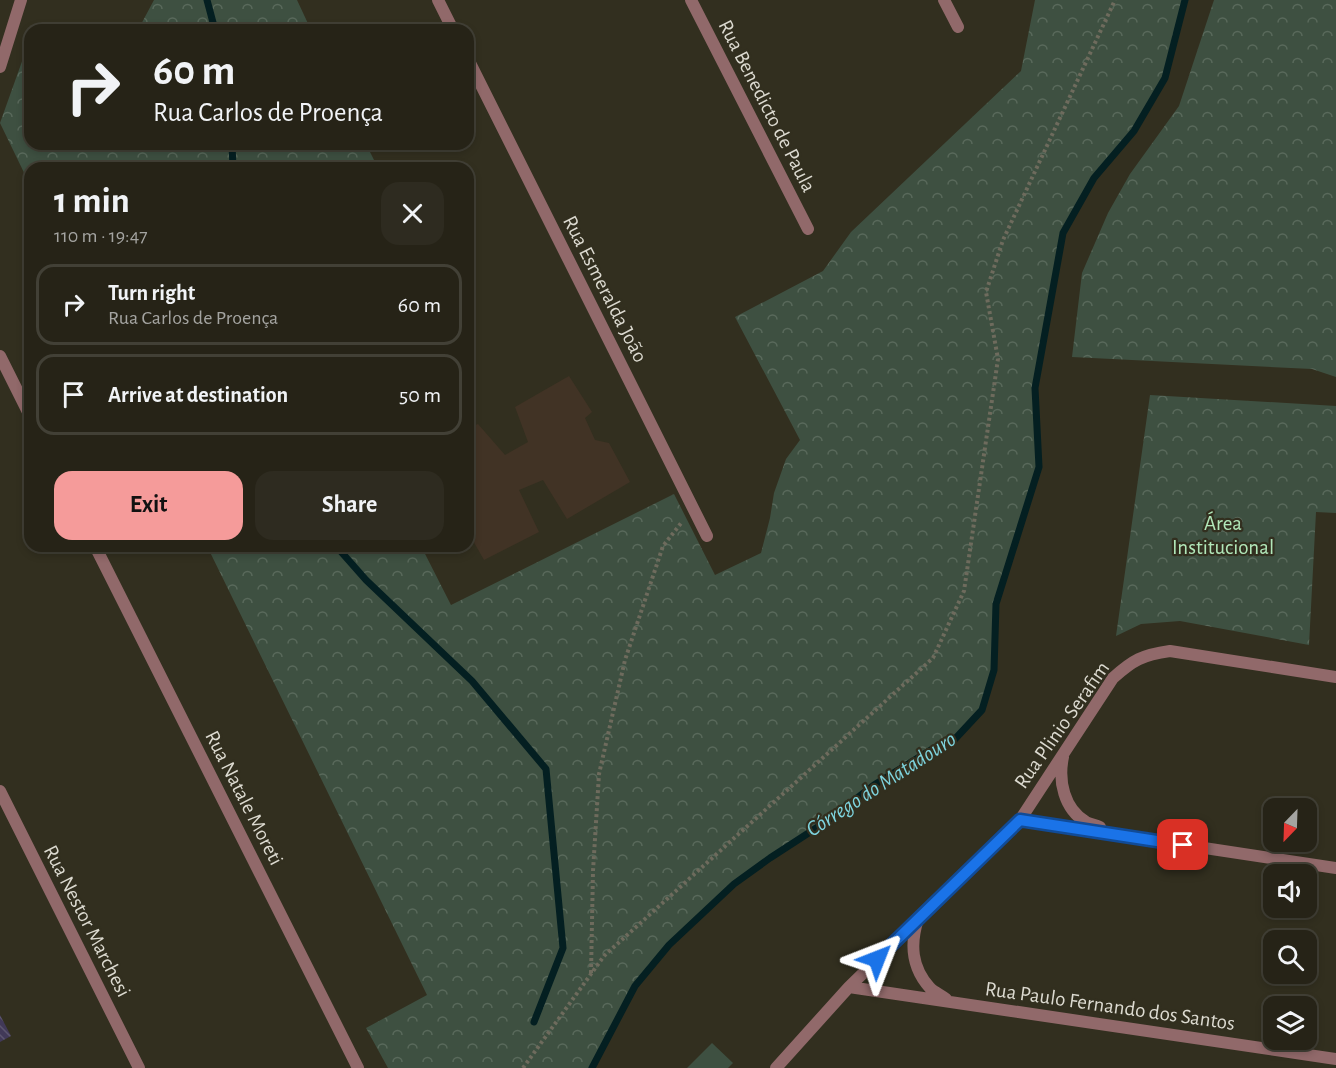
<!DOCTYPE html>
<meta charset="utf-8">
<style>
body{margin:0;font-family:"Alegreya Sans",sans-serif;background:#2e2b20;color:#f1f3f6;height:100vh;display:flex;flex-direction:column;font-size:22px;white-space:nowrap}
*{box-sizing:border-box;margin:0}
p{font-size:20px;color:#a4a4a1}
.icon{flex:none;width:33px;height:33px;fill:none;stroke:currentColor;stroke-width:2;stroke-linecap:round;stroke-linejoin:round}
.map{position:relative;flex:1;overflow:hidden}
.drawer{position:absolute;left:24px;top:162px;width:450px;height:390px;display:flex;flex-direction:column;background:#262317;border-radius:18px;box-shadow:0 3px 9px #0003,0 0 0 2px #424036}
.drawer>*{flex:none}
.banner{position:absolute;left:24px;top:24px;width:450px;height:126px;border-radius:18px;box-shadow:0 3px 9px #0003,0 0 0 2px #424036;background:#262317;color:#f1f3f6;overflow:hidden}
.needle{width:39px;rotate:203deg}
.controls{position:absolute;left:1263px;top:798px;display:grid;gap:12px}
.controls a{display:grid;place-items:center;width:54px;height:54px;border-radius:12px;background:#262317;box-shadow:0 3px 9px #0003,0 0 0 2px #424036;font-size:30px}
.pin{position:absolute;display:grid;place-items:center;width:51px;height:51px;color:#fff;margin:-26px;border-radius:12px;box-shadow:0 3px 9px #0006}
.me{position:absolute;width:66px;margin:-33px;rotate:45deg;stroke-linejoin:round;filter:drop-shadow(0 0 4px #0008)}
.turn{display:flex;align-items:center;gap:21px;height:126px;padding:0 30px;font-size:27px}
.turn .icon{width:78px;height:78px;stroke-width:2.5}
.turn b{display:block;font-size:42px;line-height:51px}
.round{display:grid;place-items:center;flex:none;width:63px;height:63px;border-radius:18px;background:#2e2b20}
.summary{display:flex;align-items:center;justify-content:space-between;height:102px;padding:0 30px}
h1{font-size:36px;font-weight:700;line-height:45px}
.cta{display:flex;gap:12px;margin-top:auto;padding:12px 30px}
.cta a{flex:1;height:69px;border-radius:18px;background:#f59b9a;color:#111;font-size:24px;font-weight:700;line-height:69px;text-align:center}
.cta a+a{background:#2e2b20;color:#f1f3f6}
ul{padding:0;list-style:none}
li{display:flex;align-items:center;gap:18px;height:81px;margin:0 12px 9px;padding:0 18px;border:3px solid #424036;border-radius:18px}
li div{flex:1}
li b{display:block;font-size:22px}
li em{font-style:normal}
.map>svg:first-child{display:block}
.education{fill:#413325}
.grass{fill:#3e5041}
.forest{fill:url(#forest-crowns)}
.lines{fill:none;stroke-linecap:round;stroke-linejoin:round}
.stream{stroke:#041f21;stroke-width:7}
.building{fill:url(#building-back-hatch)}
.path{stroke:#6e6b5d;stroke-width:4;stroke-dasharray:3 3;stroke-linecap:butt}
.minor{stroke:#91696a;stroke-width:12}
.route-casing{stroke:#114b97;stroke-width:15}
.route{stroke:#1a73e8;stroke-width:10}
.labels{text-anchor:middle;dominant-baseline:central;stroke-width:4.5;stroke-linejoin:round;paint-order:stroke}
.street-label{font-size:21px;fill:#dcdad0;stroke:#322f1f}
.park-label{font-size:21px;fill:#b1e7b9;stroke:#322f1f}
.water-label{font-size:22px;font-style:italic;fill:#7ed4de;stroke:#322f1f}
</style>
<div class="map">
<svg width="1336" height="1068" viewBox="0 0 1336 1068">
<defs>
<pattern id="forest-crowns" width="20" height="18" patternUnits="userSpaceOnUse" patternTransform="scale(1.5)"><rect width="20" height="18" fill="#3e5041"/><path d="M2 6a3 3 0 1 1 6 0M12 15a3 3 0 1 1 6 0" fill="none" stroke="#59695b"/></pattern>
<pattern id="building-back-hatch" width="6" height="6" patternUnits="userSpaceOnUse" patternTransform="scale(1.5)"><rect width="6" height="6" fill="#413958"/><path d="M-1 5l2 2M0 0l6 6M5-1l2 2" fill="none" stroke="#5c556f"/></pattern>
</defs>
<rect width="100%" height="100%" fill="#322f1f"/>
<path class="education" d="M569,376L592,412L585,418L595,440L609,443L630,482L567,519L543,480L519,490L539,532L484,560L468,532V428L478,424L505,455L528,442L515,407Z"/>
<path class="grass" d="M712,1043L733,1063L728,1068H687Z"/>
<path class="forest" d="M154,0H297L311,30H138Z
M1035,0H1185L1165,78L1134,131L1094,178L1063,233L1035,388L1039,467L996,604L994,670L982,710L955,739L934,748L874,785L827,821L734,884L669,945L635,986L592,1068H388L366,1028L427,995L207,546H421L451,605L674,494L715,575L761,553L770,518L774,493L786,459L800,440L735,317L823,271L851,232L1021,71Z
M1214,0H1336V377L1312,369L1072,357L1082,273L1108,213L1130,174L1179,106Z
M30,39V144H366L378,168H30V185L0,123Z
M1150,395L1336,406V513L1316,512L1309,645L1180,621L1141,624L1116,636Z"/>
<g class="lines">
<path class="stream" d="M207,0L215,30
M232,144L233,168
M336,546L366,580L472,681L546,769L563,948L534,1022
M592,1068L635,986L669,945L734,884L770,858L827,821L874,785L934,748L955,739L982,710L994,670L996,604L1039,467L1035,388L1063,233L1094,178L1134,131L1165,78L1185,0"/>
</g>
<path class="building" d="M0,1015L11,1036L0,1042Z"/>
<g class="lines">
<path class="path" d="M591,973L593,871L599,774L625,660L663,546L682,522
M523,1068L604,956L933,658L964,591L998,359L986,292L1003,240L1115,0"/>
<path class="minor" d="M438,0L453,30
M691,0L808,229
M944,0L958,27
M468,59L707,536
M0,67L21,0
M0,356L30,416
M95,546L358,1068
M1063,757C1058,781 1064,809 1086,822C1090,824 1095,825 1100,827
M0,791L139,1068
M1020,820L1336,868
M918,919C910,944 911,967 930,988C934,992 941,995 946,999
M849,987L1336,1059
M776,1068L849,987L1020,820L1113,678C1133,660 1142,655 1170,651L1336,677"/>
</g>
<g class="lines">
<defs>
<path id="route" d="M877,959L1020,820L1183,845"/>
</defs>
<use href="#route" class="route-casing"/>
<use href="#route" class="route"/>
</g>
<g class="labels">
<g class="street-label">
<text transform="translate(767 106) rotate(63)">Rua Benedicto de Paula</text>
<text transform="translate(605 289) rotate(63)">Rua Esmeralda João</text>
<text transform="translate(1062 725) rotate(-55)">Rua Plinio Serafim</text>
<text transform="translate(244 798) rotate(63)">Rua Natale Moreti</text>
<text transform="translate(87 921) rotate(63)">Rua Nestor Marchesi</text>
<text transform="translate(1110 1006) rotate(8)">Rua Paulo Fernando dos Santos</text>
</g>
<g class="park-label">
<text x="1223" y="523">Área<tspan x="1223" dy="24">Institucional</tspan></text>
</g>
<g class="water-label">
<text transform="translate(881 784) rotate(-33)">Córrego do Matadouro</text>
</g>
</g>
</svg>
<div class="controls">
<a><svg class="needle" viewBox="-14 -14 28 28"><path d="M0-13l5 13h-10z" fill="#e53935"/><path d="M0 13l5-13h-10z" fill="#a4a4a1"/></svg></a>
<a><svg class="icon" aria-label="sound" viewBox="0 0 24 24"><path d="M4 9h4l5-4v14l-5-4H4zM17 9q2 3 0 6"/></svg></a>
<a><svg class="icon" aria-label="search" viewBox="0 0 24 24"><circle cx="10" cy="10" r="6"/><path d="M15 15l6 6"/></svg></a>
<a><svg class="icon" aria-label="layers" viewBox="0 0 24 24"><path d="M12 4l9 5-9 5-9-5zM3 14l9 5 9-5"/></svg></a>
</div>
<div class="pin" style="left:1183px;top:845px;background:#d93025"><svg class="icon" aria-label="arrive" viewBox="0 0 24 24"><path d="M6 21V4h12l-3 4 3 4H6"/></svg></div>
<svg class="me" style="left:877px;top:959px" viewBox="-20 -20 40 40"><path d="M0-17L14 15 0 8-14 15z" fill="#1a73e8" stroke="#fff" stroke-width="4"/></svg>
<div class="banner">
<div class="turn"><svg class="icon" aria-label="right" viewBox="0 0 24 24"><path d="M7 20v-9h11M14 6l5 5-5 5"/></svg><div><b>60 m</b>Rua Carlos de Proença</div></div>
</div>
<section class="drawer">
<div class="summary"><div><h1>1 min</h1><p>110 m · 19:47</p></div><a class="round"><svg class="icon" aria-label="close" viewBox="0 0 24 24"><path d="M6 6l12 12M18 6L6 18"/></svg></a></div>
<ul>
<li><svg class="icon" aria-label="right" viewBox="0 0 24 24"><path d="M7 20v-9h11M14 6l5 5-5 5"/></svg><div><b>Turn right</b><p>Rua Carlos de Proença</p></div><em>60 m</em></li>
<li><svg class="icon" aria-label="arrive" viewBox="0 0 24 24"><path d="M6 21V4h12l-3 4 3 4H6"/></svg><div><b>Arrive at destination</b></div><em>50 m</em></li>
</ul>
<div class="cta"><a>Exit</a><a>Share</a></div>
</section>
</div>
